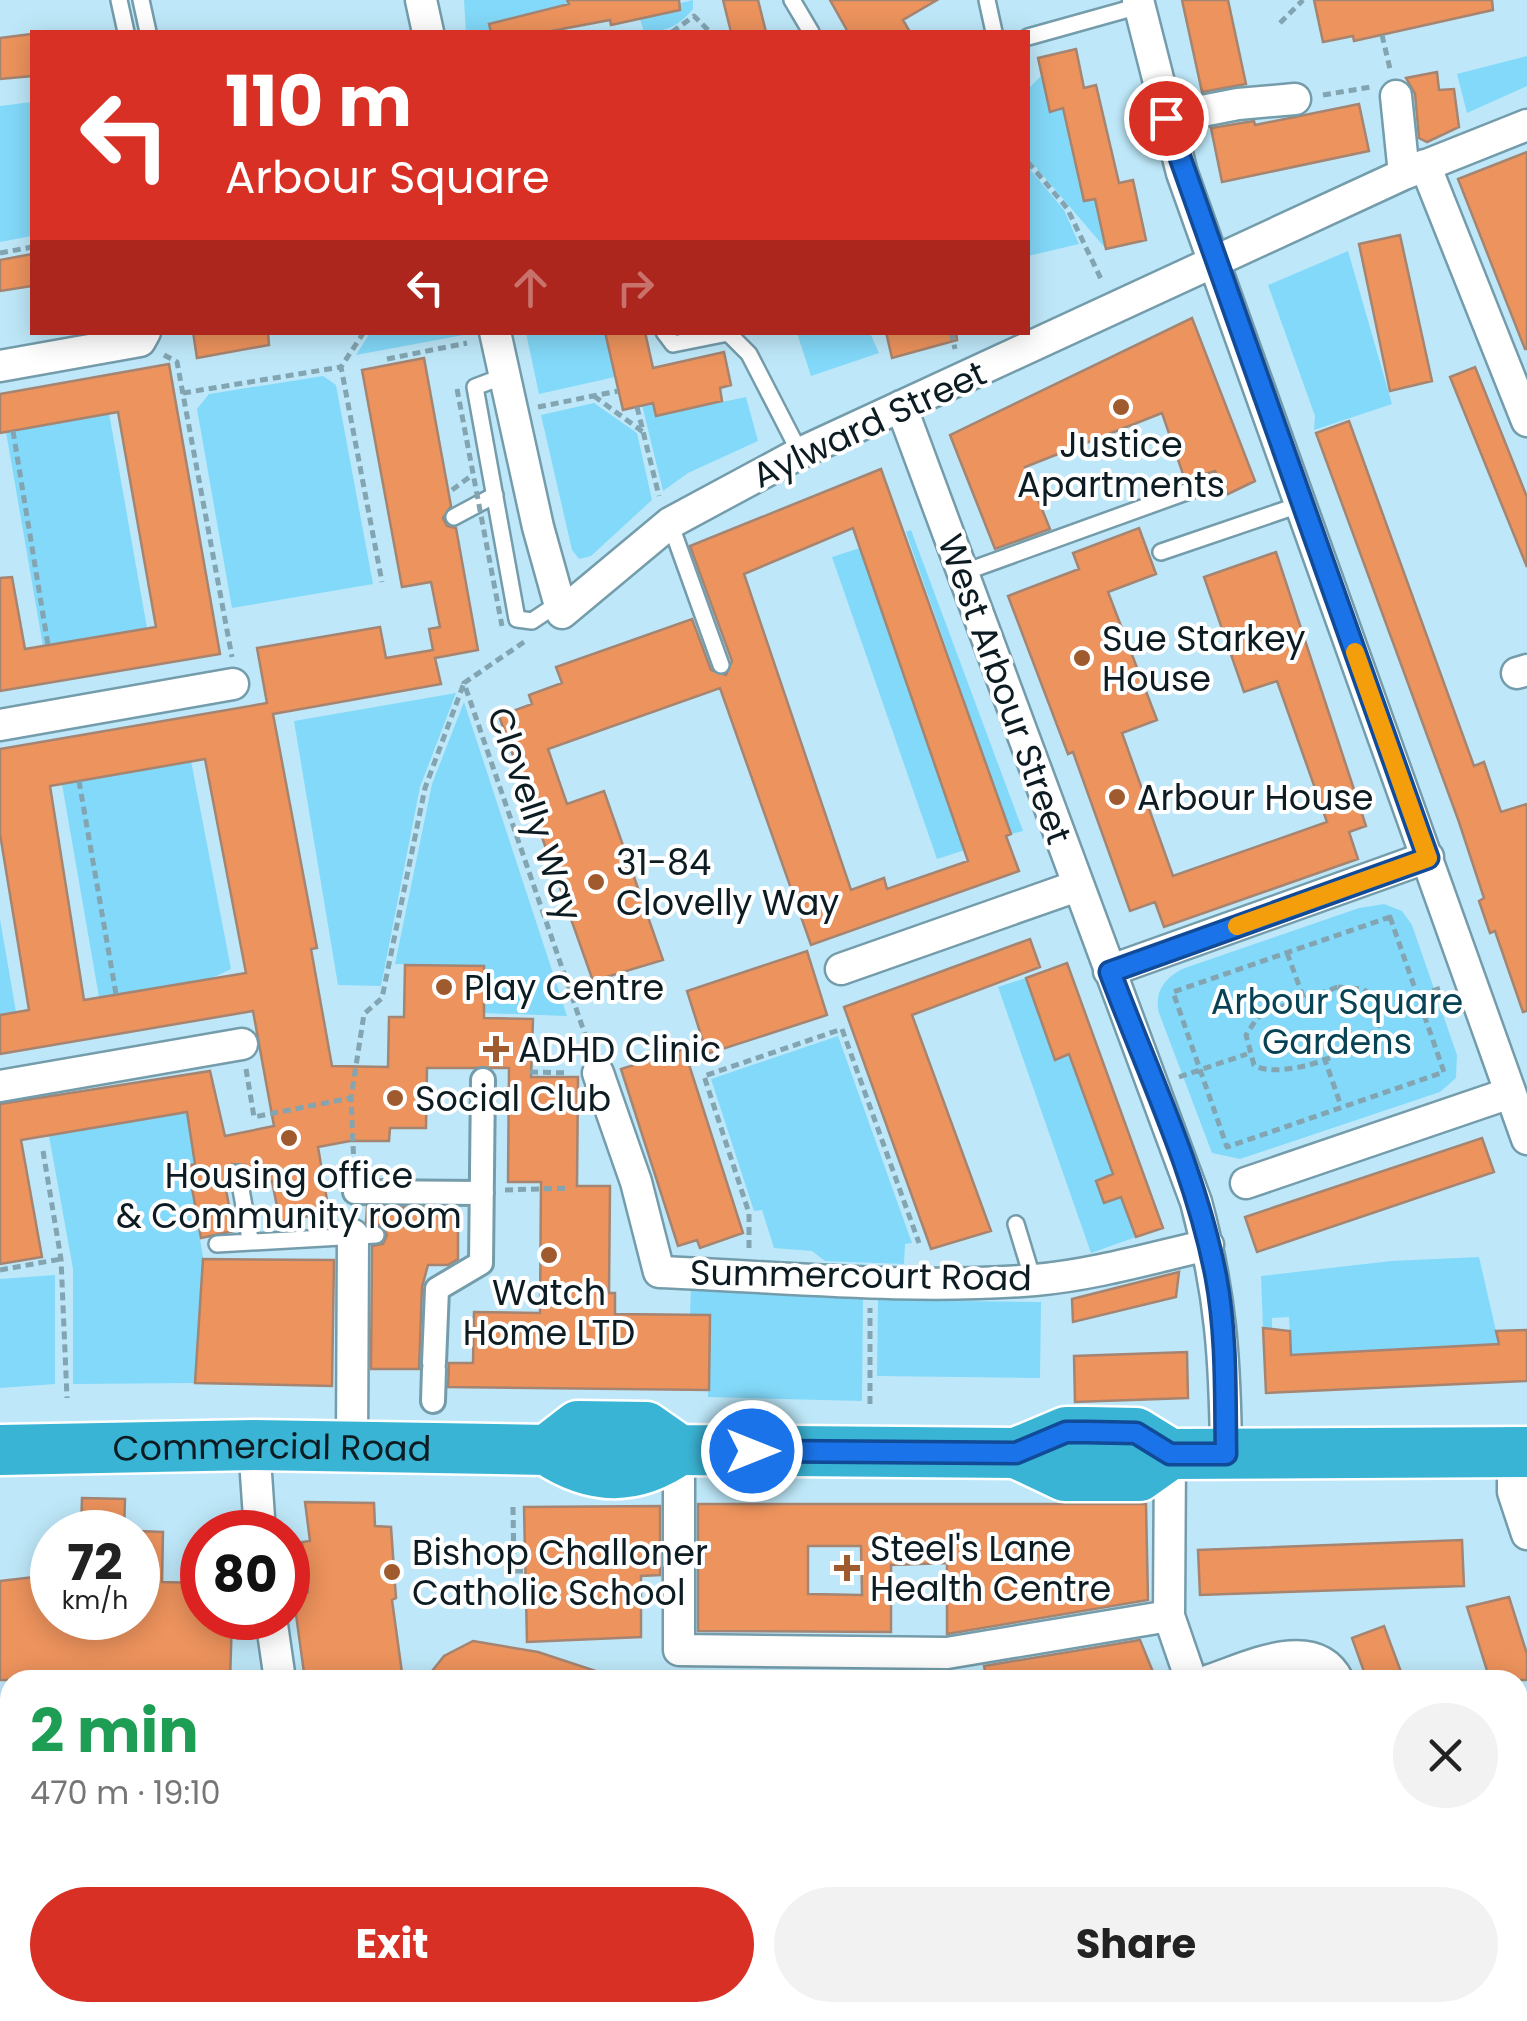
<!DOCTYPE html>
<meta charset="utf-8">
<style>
body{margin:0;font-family:Poppins,sans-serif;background:#f2f2f2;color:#222;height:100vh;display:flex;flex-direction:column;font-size:38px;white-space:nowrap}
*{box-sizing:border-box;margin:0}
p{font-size:32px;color:#767676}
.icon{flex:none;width:55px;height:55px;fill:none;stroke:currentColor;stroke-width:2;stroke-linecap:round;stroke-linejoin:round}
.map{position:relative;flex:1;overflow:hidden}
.details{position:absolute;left:0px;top:1670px;width:1528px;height:352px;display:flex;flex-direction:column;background:#fff;border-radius:30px 30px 0 0;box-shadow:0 5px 25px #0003}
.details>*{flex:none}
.top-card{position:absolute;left:30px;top:30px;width:1000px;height:305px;border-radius:0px;box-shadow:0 5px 25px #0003;background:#d93025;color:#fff;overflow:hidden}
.speed{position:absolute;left:30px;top:1510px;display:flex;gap:20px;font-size:50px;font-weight:700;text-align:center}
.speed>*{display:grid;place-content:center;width:130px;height:130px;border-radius:50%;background:#fff;box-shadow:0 5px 25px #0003;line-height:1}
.speed small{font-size:25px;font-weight:400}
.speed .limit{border:15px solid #d22;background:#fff;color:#111}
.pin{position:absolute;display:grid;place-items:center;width:85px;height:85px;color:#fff;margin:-42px;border:5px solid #fff;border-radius:50%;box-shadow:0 2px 10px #0007}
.me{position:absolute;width:110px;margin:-55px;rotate:90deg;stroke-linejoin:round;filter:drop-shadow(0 0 8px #0008)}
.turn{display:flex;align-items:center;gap:35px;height:210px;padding:0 30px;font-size:45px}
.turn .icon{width:130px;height:130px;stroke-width:2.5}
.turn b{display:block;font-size:70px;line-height:85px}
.lanes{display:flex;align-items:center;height:95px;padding:0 30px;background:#0003;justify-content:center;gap:50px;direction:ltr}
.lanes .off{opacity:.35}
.round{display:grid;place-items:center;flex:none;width:105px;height:105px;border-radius:52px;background:#f2f2f2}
.overview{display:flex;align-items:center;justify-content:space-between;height:170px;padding:0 30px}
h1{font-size:60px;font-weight:700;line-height:75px;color:#1e9e55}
.button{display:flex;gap:20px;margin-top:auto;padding:20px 30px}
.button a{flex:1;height:115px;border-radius:60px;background:#d93025;color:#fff;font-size:40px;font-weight:700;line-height:115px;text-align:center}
.button a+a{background:#f2f2f2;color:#222}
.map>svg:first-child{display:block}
.green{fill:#83d9f9}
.building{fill:#ed935d;stroke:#a58471;stroke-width:2.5;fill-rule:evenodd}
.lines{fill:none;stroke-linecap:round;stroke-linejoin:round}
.service-casing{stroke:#749cab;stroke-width:20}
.pedestrian-casing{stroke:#749cab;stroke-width:28}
.minor-casing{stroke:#749cab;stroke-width:35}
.trunk-casing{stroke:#fff;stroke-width:55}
.path{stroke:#83a4b1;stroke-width:5;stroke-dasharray:8 5;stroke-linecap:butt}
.service{stroke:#fff;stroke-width:15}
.pedestrian{stroke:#fff;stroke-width:22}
.minor{stroke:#fff;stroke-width:30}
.trunk{stroke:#3ab4d4;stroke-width:50}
.path-bridge{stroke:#83a4b1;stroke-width:5;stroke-dasharray:8 5;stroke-linecap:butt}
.route-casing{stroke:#114b97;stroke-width:25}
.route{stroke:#1a73e8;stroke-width:18}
.slow{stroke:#f59e0b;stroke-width:18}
.poi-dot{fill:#9f5a2e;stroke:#fff;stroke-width:4}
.labels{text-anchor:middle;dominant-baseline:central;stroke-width:8;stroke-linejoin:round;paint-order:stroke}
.street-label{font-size:35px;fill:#0c1c22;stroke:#fff}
.poi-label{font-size:35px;fill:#0c1c22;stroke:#fff;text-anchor:start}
.park-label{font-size:35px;fill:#074355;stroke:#fff}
</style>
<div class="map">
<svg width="1527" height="2021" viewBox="0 0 1527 2021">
<rect width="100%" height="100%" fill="#bee8f9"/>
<path class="green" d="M464,0H569L570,4L522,29L529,32H466Z
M693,0V9C679,26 666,32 644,32L640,19L655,15L654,10Z
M1527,56V86L1467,113L1457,74Z
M1042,75L1050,111L1063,108L1084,200L1095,199L1106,249L1028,158V89Z
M32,102V236L0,242V106Z
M1028,167L1064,210L1079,244L1028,256Z
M1348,251L1392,404L1314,430L1315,416L1268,285Z
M370,333L468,332L469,334L356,355Z
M526,333H605L615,377L539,394Z
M797,333H870L879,353L811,376Z
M323,376L336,385L373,584L232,608L197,409L209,394Z
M746,397L758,441L688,473L663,491L642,405L653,403L656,416Z
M594,403L637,433L652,500L591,556L579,559L572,550L541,415Z
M109,413L147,628L43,646L6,432Z
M911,530L1023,831L1011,834L906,532Z
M860,548L965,850L937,859L832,557Z
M456,693L420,787L381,986L338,985L294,721Z
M464,702L567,1016L484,1013V966L395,964L432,784Z
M191,761L231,969L210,979L99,997L62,784Z
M1384,904L1402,911L1412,925L1457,1055L1456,1078L1440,1092L1240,1159L1212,1153L1159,1013C1154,992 1164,979 1182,969L1359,908Z
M0,919L16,1012L0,1015Z
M1026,978L1055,1059L1069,1054L1113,1174L1096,1181L1104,1203L1121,1197L1136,1237L1091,1253L998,987Z
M838,1036L912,1243L905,1244L904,1264L825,1261L812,1251L774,1248L762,1210L754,1211L711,1079Z
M187,1112L195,1164L188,1166L203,1257L195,1383L73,1384V1269L49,1136Z
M1479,1257L1499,1344L1291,1355L1289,1317L1272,1318V1329L1263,1328L1261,1276L1391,1261Z
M55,1275V1384L0,1388V1279Z
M691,1287L800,1289L831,1297L863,1296L862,1401L708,1397L710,1315H690Z
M878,1300L1041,1302L1040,1378L877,1376Z"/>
<path class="building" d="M567,0H679L680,10L611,25L610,20L546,32H491L489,24L569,4Z
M723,0H758L766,32H731Z
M830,0H937L903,20L910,32H848Z
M1182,0H1228L1246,84L1202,92Z
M1314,0H1492L1493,10L1354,41L1353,36L1323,42Z
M32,34V76L0,79V38Z
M1076,49L1084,88L1096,85L1119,183L1133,180L1146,240L1106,249L1095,199L1084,201L1063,108L1050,112L1038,58Z
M1437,72L1439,90L1454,89L1459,127L1427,142L1419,138L1415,94L1406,78Z
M1359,104L1369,151L1222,182L1211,128L1254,121L1255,125Z
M1527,152V349H1525L1458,179Z
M1400,235L1432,381L1390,391L1359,244Z
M32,254V286L0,291V260Z
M1192,318L1255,481L1228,494L1215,471L1185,480L1162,413L1025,467L1050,529L995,549L950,435Z
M193,332H268L269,345L197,358Z
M605,332H645L653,368L724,352L731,385L720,388L722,401L656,416L653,403L623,410Z
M886,332H956L957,340L892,358Z
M424,358L451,506L443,518L447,526L456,528L478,650L435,658L441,684L273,714L317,948L311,949L332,1066L388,1067L389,1017H404L405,965L484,966V1018L533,1019L531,1077H578L577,1186H610L609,1293H615V1314L710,1315L709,1390L448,1387L449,1363H473L474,1312L540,1313L541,1182H508L509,1068H427L426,1128H390L389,1141H350L318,1147L329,1212L280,1222L272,1181L252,1185L246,1165L232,1164L226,1190L234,1231L201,1238L188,1166L195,1164L187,1112L21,1140L42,1257L0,1264V1104L210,1071L225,1136L274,1126L253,1011L0,1054V1015L29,1010L0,834V749L267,703L257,648L380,627L386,658L433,650L429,629L440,627L431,582L402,587L362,370ZM205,759L246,973L84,1000L50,786Z
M169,364L220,654L0,691V578L12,577L25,649L156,627L118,412L0,433V394Z
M1475,367L1527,497V567L1450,377Z
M1349,421L1474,766L1484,762L1501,812L1527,804V1011L1523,1012L1495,931L1490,933L1479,901L1484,898L1459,822L1316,433Z
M881,469L1011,834L1006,836L1019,871L811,945L720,688L548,749L567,804L604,791L663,960L593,981L499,716L532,704L529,695L562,683L556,667L692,619L711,670L726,675L732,661L690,546ZM853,528L968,861L887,889L884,878L851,890L744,574Z
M1139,528L1156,574L1108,592L1157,720L1122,733L1173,876L1327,822L1277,681L1244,692L1204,577L1276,552L1366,826L1349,832L1358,859L1164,927L1155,902L1130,911L1073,752L1068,754L1008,596L1079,569L1073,553Z
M1030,939L1040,967L912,1015L991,1231L931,1249L844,1007Z
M807,951L827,1015L707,1054L687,991Z
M1067,963L1163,1228L1136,1237L1121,1197L1104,1203L1096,1181L1113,1174L1069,1054L1055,1060L1026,978Z
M684,1049L743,1233L700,1248L697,1240L678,1246L621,1069Z
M1482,1138L1494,1172L1257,1252L1245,1217Z
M367,1207L458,1208V1259L448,1265H428L422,1287L419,1369H371L372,1246L383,1244L387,1235L382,1226L366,1223Z
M203,1259L334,1260L332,1386L195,1383Z
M1179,1272L1176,1297L1073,1322L1072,1299Z
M1263,1328L1290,1331L1291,1355L1499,1344L1496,1331L1527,1330V1381L1266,1393Z
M1187,1352L1188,1398L1075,1402L1074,1356Z
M82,1498L125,1499L124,1532H81Z
M305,1502L374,1503L375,1526L391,1527L396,1598L392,1600L403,1680H305L293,1593L308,1592L302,1542L310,1541Z
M698,1504H1146L1148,1600L947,1634V1563L891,1565V1632L698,1631ZM808,1546H861L862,1595L808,1594Z
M660,1506V1575L641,1576V1637L527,1642L524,1507Z
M138,1531L163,1532L162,1582L202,1583V1618H232L230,1680H0V1581L52,1575V1618H138Z
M1462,1540L1464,1586L1200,1595L1198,1550Z
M1509,1597L1527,1654V1680H1490L1467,1607Z
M1384,1626L1391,1645L1404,1680H1367L1352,1638Z
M1140,1640L1153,1672L1131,1680H987L984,1666Z
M473,1641L538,1652L608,1675L607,1680H425L444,1656Z"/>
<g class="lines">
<defs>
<path id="service" d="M119,0L126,32
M141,0L148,32
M792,0L811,32
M987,0L994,32
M1028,37L1139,6
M664,332L673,344L728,333L749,354L800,453
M504,376L475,387L517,619L532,621L559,603
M454,517L495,495
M670,523L721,665
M1161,552L1302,504
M962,573L1200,487
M238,1173L250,1239
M1016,1224L1033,1280
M217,1244L376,1235"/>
<path id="pedestrian" d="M355,1192L482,1193
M434,1363L437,1289L481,1263L483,1080
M433,1401L434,1369"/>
<path id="minor" d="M421,0L428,32
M1138,0L1182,173L1527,1139
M1396,96L1404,174
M1166,118L1238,104L1295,99
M1425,165L1527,421
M495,332L538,527L562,613L670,523L800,453L1404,174L1527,125
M0,366L140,341L145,332
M901,406L1196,1202C1221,1295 1225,1359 1226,1454
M1517,673L1527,670
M0,725L233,684
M841,969L1077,886
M1109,971L1428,857
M598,1073L636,1182L659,1272C783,1277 911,1290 1035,1280C1093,1275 1151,1258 1208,1245
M0,1086L242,1044
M1246,1183L1510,1093
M254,1445L260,1532
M352,1447L353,1235
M679,1450V1650L947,1653L1169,1616
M1513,1453V1492L1527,1534
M1170,1454L1169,1616L1191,1680
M271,1618L280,1680
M1210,1680C1247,1668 1314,1633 1338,1680
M327,2012L328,2021
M1309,2012L1312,2021
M1461,2012L1464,2021"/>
<g id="trunk">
<path id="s1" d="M0,1450L254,1445L547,1450C592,1480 634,1482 679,1450"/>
<path d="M547,1450L578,1426L646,1427L679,1450L1016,1453L1066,1432H1086L1136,1433L1170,1454L1527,1452"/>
<path d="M1016,1453L1065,1476H1139L1170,1454"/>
</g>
</defs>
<use href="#service" class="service-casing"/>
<use href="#pedestrian" class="pedestrian-casing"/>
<use href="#minor" class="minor-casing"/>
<use href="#trunk" class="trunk-casing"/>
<path class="path" d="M1280,23L1303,0
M672,32L694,16L710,32
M1382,35L1390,69
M1323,95L1371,87
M1028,162L1067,208L1102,281
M0,253L32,247
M364,332L341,367L382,582
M951,332L955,349
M164,355L177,362L232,657
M387,359L467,343
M183,393L341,367
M594,396L643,432
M538,407L618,391
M637,407L659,496
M13,431L48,645
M452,490L471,476
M524,642L464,683L590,1049
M79,781L116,994
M1390,917L1444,1072L1227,1147L1173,992Z
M1287,953L1304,999
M1338,987L1363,989L1379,1001L1382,1019C1373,1050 1280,1082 1254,1065L1246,1035L1257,1018L1269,1011Z
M1383,1007L1444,987
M1324,1057L1341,1106
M246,1069L254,1117L351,1098
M530,1072L569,1073
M1179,1077L1247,1054
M43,1151L61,1259L67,1398
M354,1167L351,1098L364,1014L382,998L425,788L464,683
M505,1190L570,1188
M749,1248V1213L704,1076L842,1029L919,1243
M0,1270L61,1259
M870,1404V1308
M513,1507L514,1571H525
M918,2012L921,2021"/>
<use href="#service" class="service"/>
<use href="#pedestrian" class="pedestrian"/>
<use href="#minor" class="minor"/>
<use href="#trunk" class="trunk"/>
<path class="path-bridge" d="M457,389L502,626"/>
</g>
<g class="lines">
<defs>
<path id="route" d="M752,1451L1016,1453L1066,1432H1086L1136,1433L1170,1454H1226C1225,1395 1227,1336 1216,1277C1196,1172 1147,1071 1110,972L1428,858L1166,118"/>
</defs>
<use href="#route" class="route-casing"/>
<use href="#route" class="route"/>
<path class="slow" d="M1237,926L1428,858L1355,652"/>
</g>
<g class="poi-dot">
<circle cx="1121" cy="407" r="10"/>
<circle cx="1082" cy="658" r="10"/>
<circle cx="1117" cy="797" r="10"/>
<circle cx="596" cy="882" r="10"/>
<circle cx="444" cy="987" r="10"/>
<path d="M491 1034h10v10h10v10h-10v10h-10v-10h-10v-10h10z"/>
<circle cx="395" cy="1098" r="10"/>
<circle cx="289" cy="1138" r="10"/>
<circle cx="549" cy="1255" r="10"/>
<path d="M842 1553h10v10h10v10h-10v10h-10v-10h-10v-10h10z"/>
<circle cx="392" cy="1572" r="10"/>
</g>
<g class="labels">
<g class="street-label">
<text transform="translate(869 424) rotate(-25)">Aylward Street</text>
<text transform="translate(1005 689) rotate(70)">West Arbour Street</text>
<text transform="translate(535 814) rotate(71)">Clovelly Way</text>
<text transform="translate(861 1275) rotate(1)">Summercourt Road</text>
<text stroke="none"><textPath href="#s1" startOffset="272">Commercial Road</textPath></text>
</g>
<g class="poi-label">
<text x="1121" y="444" text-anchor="middle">Justice<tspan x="1121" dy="40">Apartments</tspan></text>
<text x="1102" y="638">Sue Starkey<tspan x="1102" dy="40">House</tspan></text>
<text x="1137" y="797">Arbour House</text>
<text x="616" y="862">31-84<tspan x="616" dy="40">Clovelly Way</tspan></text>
<text x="464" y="987">Play Centre</text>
<text x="518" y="1049">ADHD Clinic</text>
<text x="415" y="1098">Social Club</text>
<text x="289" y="1175" text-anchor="middle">Housing office<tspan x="289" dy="40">&amp; Community room</tspan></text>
<text x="549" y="1292" text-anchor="middle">Watch<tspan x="549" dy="40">Home LTD</tspan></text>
<text x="870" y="1548">Steel's Lane<tspan x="870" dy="40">Health Centre</tspan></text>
<text x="412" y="1552">Bishop Challoner<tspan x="412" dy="40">Catholic School</tspan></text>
</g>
<g class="park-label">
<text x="1337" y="1001">Arbour Square<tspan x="1337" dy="40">Gardens</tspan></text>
</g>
</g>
</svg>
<div class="speed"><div>72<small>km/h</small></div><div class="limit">80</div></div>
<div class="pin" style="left:1166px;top:118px;background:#d93025"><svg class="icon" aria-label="arrive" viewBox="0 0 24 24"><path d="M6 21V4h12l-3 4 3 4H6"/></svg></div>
<svg class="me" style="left:752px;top:1451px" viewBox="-20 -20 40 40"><circle r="17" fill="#1a73e8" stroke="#fff" stroke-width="3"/><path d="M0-11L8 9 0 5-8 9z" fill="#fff"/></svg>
<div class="top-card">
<div class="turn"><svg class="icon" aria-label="left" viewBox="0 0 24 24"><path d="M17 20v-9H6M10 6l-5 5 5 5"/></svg><div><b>110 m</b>Arbour Square</div></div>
<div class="lanes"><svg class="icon" aria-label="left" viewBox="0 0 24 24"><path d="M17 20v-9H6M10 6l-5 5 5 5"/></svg><svg class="icon off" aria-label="ahead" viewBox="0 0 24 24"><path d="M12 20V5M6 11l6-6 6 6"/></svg><svg class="icon off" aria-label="right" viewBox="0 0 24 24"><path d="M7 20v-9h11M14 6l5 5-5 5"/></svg></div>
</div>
<section class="details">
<div class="overview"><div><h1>2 min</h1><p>470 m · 19:10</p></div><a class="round"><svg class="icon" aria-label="close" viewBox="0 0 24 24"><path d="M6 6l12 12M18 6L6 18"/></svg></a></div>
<div class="button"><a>Exit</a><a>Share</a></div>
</section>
</div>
